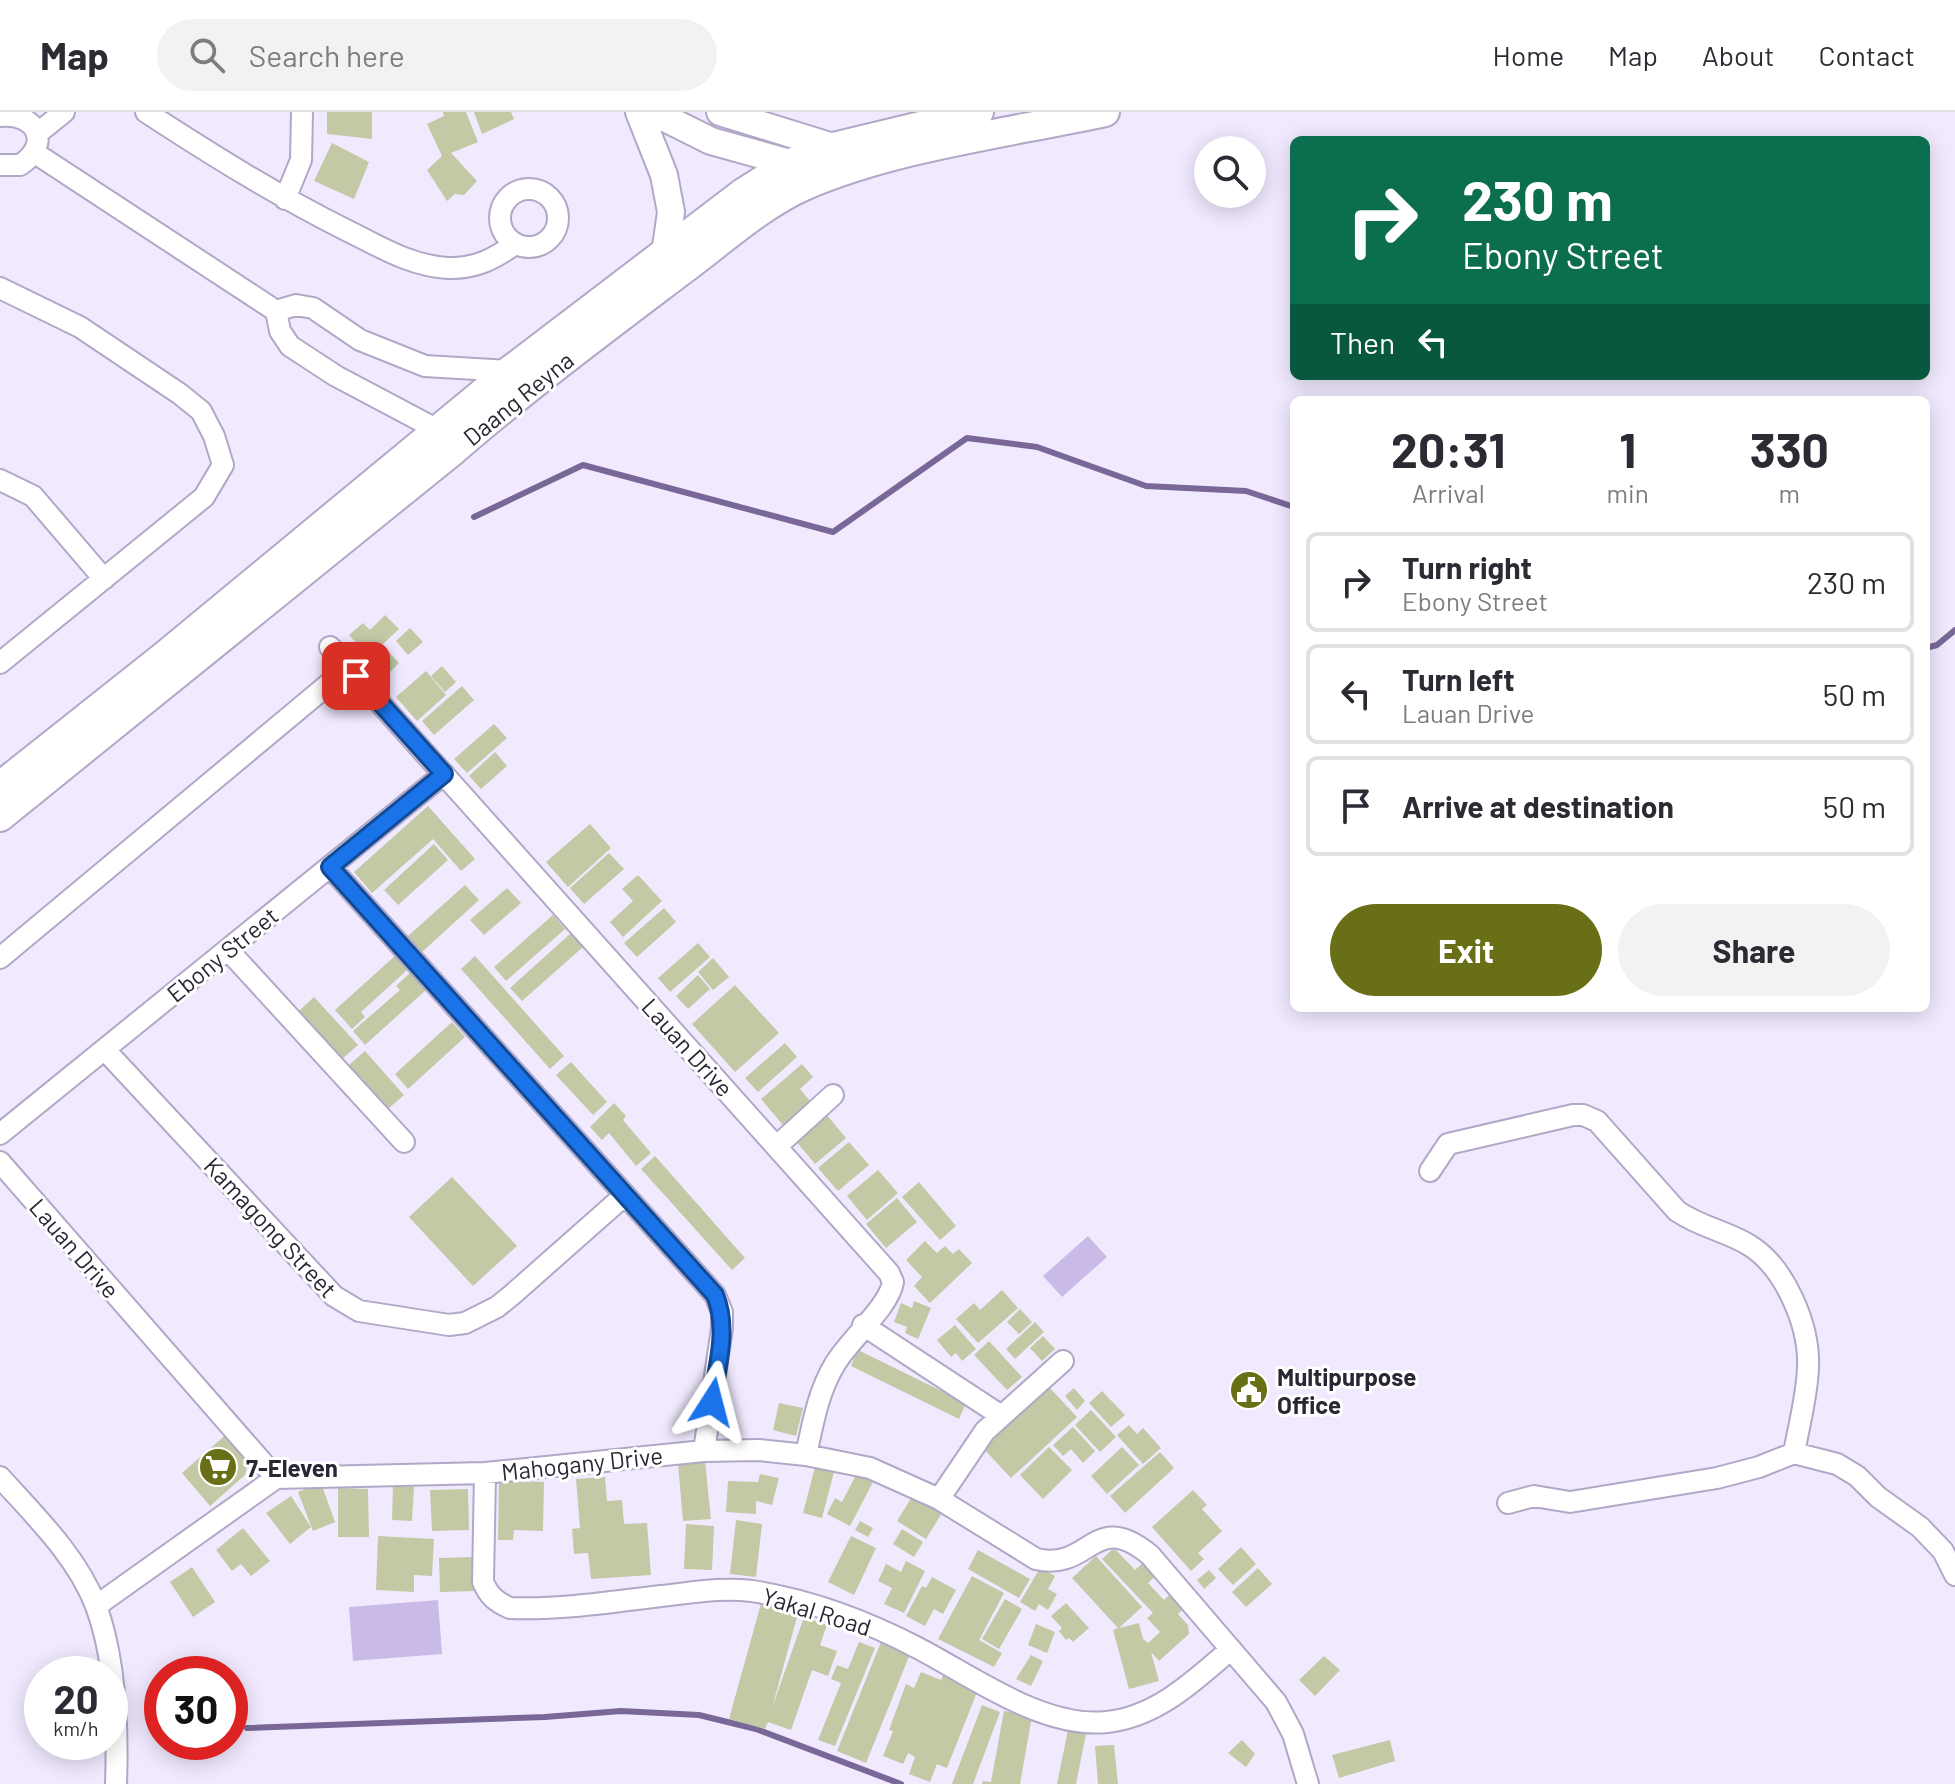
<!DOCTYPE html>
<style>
body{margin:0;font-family:Barlow,sans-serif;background:#f2f2f3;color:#2b2b33;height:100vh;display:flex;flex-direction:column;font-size:30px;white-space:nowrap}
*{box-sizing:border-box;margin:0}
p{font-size:26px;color:#7c7c81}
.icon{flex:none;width:44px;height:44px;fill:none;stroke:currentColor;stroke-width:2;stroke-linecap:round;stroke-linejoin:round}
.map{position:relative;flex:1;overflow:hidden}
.drawer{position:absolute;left:1290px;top:284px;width:640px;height:616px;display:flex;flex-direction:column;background:#fff;border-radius:12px;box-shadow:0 4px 20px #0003}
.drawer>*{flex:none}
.top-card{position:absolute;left:1290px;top:24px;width:640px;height:244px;border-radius:12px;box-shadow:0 4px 20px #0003;background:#0b6e4f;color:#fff;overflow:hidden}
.fabs{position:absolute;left:1194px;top:24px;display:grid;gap:16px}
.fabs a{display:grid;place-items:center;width:72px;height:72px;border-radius:50%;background:#fff;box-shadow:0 4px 20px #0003;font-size:40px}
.speed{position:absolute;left:24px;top:1544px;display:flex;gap:16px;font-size:40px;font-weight:700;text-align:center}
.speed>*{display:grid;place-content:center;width:104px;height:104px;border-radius:50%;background:#fff;box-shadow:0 4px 20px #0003;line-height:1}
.speed small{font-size:20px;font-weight:400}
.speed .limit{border:12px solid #d22;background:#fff;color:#111}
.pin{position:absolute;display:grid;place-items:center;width:68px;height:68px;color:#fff;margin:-34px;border-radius:16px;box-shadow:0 4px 12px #0006}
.me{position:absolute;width:88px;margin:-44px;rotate:9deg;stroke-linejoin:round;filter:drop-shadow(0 0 6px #0008)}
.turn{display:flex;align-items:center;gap:28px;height:168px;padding:0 40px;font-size:36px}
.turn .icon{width:104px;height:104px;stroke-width:2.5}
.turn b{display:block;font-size:56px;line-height:68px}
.then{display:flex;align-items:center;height:76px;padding:0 40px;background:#0003;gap:16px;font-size:30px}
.eta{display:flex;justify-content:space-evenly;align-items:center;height:136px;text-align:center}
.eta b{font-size:48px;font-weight:700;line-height:56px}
.action{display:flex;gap:16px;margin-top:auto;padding:16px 40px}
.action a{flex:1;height:92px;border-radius:48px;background:#686f16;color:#fff;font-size:32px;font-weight:700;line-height:92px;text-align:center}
.action a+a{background:#f2f2f3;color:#2b2b33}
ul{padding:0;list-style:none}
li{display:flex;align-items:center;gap:24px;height:100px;margin:0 16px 12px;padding:0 24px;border:4px solid #e1e1e2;border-radius:12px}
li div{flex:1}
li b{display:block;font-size:30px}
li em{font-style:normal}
header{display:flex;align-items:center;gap:48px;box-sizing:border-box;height:112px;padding:0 40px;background:#fff;border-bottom:2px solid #e1e1e2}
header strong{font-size:38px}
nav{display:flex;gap:44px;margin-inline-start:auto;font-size:28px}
.search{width:560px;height:72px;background:#f2f2f3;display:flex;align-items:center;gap:20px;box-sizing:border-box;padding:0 28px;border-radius:44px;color:#7c7c81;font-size:30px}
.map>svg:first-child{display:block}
.green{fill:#cabae7}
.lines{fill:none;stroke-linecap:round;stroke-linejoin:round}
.stream{stroke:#796897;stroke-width:6}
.building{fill:#c3c8a5}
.minor-casing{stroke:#b2a7c7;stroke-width:24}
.tertiary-casing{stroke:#b2a7c7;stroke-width:30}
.secondary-casing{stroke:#b2a7c7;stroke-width:32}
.minor{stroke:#fff;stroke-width:20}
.tertiary{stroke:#fff;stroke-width:26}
.secondary{stroke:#fff;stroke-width:28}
.route-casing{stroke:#114b97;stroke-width:20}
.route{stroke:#1a73e8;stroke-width:14}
.labels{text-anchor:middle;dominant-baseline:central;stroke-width:6;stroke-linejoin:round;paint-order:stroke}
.street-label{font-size:24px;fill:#2b2633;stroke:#fff}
.poi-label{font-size:24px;font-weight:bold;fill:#2b2633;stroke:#fff;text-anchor:start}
</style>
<header>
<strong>Map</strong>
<div class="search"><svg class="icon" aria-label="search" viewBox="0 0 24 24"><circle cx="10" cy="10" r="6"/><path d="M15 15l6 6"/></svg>Search here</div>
<nav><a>Home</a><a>Map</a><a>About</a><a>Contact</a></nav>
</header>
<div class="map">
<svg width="1955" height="1672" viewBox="0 0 1955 1672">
<rect width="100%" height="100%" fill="#f1eaff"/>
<path class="green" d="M1088,1124L1107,1145L1062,1185L1043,1164Z
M438,1488L442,1542L353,1549L349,1495Z"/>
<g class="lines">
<path class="stream" d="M474,405L583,353L833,420L967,326L1037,335L1146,374L1246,379L1294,395
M1926,536L1937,533L1955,518
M247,1616L545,1605L621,1599L699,1603L756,1617L901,1672"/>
</g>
<path class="building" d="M327,0H372V27L327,22Z
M443,0H466L478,30L451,41L477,69L464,83L455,82L447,89L427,58L442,44L427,12L444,4Z
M474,0H511L514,7L482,22Z
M332,31L369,50L354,87L314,69Z
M385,503L399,517L382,533L399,551L387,563L349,523L363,511L370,518Z
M410,516L423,530L408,543L396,529Z
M442,554L456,570L445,580L431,564Z
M426,559L446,583L417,609L396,585Z
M462,574L474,588L434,623L422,609Z
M494,612L507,626L467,661L454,647Z
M495,640L507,654L481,677L469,664Z
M428,694L475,747L461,759L433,727L372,781L354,760Z
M590,712L611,736L568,775L546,750Z
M434,732L448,748L398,793L384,778Z
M609,741L624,757L584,792L570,776Z
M638,763L662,789L623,825L610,810L633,789L622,777Z
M465,773L479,788L422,840L408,824Z
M507,776L521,791L484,823L470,808Z
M664,796L676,810L637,845L624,831Z
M553,803L565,817L506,869L494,855Z
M571,821L583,835L522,889L510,876Z
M698,831L710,845L670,880L658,866Z
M396,843L408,857L361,900L365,905L352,917L335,898Z
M475,844L564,944L550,957L461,857Z
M713,846L729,865L713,878L698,860Z
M411,860L427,877L365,933L353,919L400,878L396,874Z
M698,863L710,877L688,897L676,884Z
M735,873L779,921L735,960L692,912Z
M314,885L358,933L342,947L299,899Z
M452,910L465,925L408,977L395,962Z
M785,931L797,945L758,980L745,966Z
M365,939L404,983L388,997L349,953Z
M571,950L607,990L593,1003L556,963Z
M802,952L813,965L800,977L810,989L783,1013L761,987Z
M614,991L626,1004L623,1008L651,1041L636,1054L609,1021L602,1028L590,1015Z
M826,1002L846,1026L815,1052L795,1028Z
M849,1030L869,1053L838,1079L818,1056Z
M655,1044L745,1146L732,1158L641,1057Z
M878,1058L898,1081L867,1108L847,1084Z
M452,1065L517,1134L473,1174L409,1105Z
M919,1070L956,1114L940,1128L902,1085Z
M897,1086L917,1110L886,1136L866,1112Z
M925,1129L937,1141L945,1134L953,1142L959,1137L972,1151L930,1191L914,1174L922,1165L906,1148Z
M1002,1178L1018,1196L978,1231L956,1207L974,1191L980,1198Z
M914,1189L931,1196L918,1227L905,1221L907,1215L894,1210L901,1191L912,1196Z
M1020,1197L1032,1210L1019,1222L1007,1210Z
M1035,1210L1044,1220L1015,1247L1006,1237Z
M955,1213L976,1237L962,1249L956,1241L951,1245L937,1228Z
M1043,1224L1055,1237L1042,1249L1030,1236Z
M989,1229L1022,1265L1007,1278L974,1243Z
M858,1238L966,1291L959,1307L851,1254Z
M1049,1275L1077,1305L1011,1366L983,1336Z
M1074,1276L1085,1289L1077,1298L1065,1284Z
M1102,1279L1125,1303L1111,1315L1089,1291Z
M779,1291L803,1296L796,1324L773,1318Z
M1091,1298L1116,1325L1100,1340L1075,1313Z
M1129,1313L1137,1322L1143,1316L1161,1336L1143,1352L1117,1323Z
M1073,1315L1095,1339L1083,1351L1071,1337L1063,1344L1053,1333Z
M229,1320L249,1348L245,1363L210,1394L182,1361Z
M1049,1335L1072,1358L1043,1387L1020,1363Z
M1122,1335L1139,1353L1107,1382L1091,1364Z
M1160,1340L1174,1356L1125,1401L1110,1384Z
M705,1349L711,1407L683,1409L678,1352Z
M815,1355L834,1360L822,1406L803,1401Z
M857,1361L873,1370L850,1414L827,1402L835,1386L842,1390Z
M760,1362L779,1366L772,1393L756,1389V1402L726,1400L728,1369L758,1370Z
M605,1365L607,1389L622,1388L624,1412L647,1411L651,1463L591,1467L588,1441L574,1442L572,1417L580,1416L576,1367Z
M499,1368L544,1370L543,1419L514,1418L513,1428H498Z
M321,1371L335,1410L313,1419L298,1380Z
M393,1374L414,1375L412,1409L392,1408Z
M338,1376L368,1377L369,1425H338Z
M468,1377L469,1418L432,1419L430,1378Z
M1193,1378L1207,1393L1202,1397L1222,1419L1198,1441L1204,1447L1191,1459L1152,1415Z
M913,1383L942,1401L926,1427L897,1409Z
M291,1384L311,1415L290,1432L266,1401Z
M736,1408L762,1412L756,1465L730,1462Z
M860,1409L873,1416L868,1425L855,1418Z
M686,1412L714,1414L712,1458L684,1457Z
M243,1416L270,1449L251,1464L241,1452L232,1459L216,1438Z
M902,1417L923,1430L914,1445L893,1432Z
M378,1424L434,1427L432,1464L414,1463V1480L376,1478Z
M851,1424L876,1436L854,1483L828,1470Z
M1241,1435L1256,1452L1233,1473L1218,1457Z
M1114,1436L1135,1458L1147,1447L1160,1460L1148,1471L1164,1488L1174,1479L1187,1493L1178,1502L1188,1513L1189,1522L1159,1549L1151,1540L1159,1569L1129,1577L1113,1518L1118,1516L1072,1466L1096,1444L1142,1495L1119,1516L1139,1511L1143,1527L1148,1531L1160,1520L1147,1506L1153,1501L1102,1447Z
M978,1438L1030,1467L1019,1486L968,1457Z
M475,1445L476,1479L440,1480L439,1446Z
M906,1449L925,1459L904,1501L884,1492L892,1476L878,1469L886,1452L901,1460Z
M192,1455L215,1490L193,1505L170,1470Z
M1040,1456L1055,1464L1048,1477L1057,1482L1048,1498L1039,1492L1035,1499L1020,1490Z
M1258,1456L1272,1472L1246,1495L1232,1480Z
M1209,1458L1216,1466L1204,1477L1197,1468Z
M972,1464L1004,1481L979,1528L1002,1541L994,1555L938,1527Z
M932,1465L956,1478L943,1502L934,1497L925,1514L906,1504L922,1474L926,1476Z
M1005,1487L1022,1497L999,1537L982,1527Z
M762,1488L799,1498L772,1596L804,1505L827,1513L820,1533L837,1539L828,1564L812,1558L791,1618L768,1610L765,1617L729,1607Z
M1066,1491L1089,1516L1073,1530L1069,1526L1066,1528L1059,1519L1062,1516L1051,1504Z
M1036,1512L1055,1520L1047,1541L1028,1533Z
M859,1530L875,1536L835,1634L818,1628L841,1571L831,1567L837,1553L848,1557Z
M881,1530L910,1542L866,1651L837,1639Z
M1031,1543L1043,1549L1031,1574L1016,1567Z
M1324,1544L1340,1558L1315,1584L1299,1568Z
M921,1560L941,1568L944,1561L979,1575L947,1656L937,1652L930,1670L909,1662L915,1645L908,1641L903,1652L883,1644L893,1619L889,1618L906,1572L914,1576Z
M982,1593L1000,1600L973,1672H952Z
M1004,1599L1032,1604L1020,1672H982L983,1669L991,1670Z
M1068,1618L1086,1622L1076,1672H1057Z
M1242,1628L1255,1642L1246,1655L1228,1641Z
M1390,1628L1395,1649L1339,1666L1332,1643Z
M1114,1633L1118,1672H1098L1095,1634Z"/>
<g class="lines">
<defs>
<path id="minor" d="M146,0C212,43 276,83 346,118C379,134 410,154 448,156C475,157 494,147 515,132
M0,4C36,0 53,32 20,53H0
M38,21L64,0
M35,41L276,199L280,219L290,234L336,264L436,317L445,327
M500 106a29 29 0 1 1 58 0a29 29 0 1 1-58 0Z
M285,87L301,48L302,0
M0,176L80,215L180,282L201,299L214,324L223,353L204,385L0,551
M276,199L296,193L313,196L360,228L425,254L509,259L514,264
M0,368L33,384L104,467
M330,535L889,1161L893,1170C889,1195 849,1228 835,1252C818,1280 813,1311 806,1343
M330,755L715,1183L722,1200V1216L704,1339
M228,838L404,1030
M0,846L348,556
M105,938L334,1184L359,1199L449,1213L465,1211L497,1195L513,1182L625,1083
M0,1022L444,662
M777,1034L833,983
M0,1050L276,1366
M1430,1059L1448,1032L1573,1003H1583L1597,1009L1677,1099C1700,1115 1726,1119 1749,1133C1785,1155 1810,1214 1808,1256C1807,1284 1799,1313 1794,1341
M863,1213L1000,1303
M485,1361L483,1470C489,1484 496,1490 510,1496C559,1498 612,1490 661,1484C691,1481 721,1475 752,1479C810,1488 866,1509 918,1536C972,1564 1043,1617 1107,1610C1157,1605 1195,1568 1231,1537
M0,1365C34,1403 77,1444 96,1494C116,1548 118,1615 116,1672
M939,1387L985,1319L1063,1249
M1508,1391L1534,1384L1570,1390L1717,1366L1759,1355L1794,1341L1837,1352L1857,1364L1878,1385L1920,1415L1943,1439L1955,1463
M96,1494L276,1366L485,1361L704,1339L759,1338L806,1343L870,1356L939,1387L1036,1447C1091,1460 1093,1396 1150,1443L1276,1590L1293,1622L1308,1672"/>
<path id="tertiary" d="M639,0L664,63L671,100L665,142
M653,0L711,29L790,51L795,64
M720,0L833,35L835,44"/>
<path id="secondary" d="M0,674L164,544L509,259L744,80L790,51L833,35L979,0
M0,705L454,338C528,274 606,216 684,157C722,129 761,93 804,74C894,35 1008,21 1105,0"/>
</defs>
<use href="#minor" class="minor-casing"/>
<use href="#tertiary" class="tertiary-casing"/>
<use href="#secondary" class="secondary-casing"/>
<use href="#minor" class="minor"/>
<use href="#tertiary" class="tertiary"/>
<use href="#secondary" class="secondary"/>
</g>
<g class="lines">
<defs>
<path id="route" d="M356,564L444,662L330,755L715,1183C729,1217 717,1254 712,1290"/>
</defs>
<use href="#route" class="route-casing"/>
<use href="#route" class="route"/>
</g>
<defs>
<symbol id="civic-disc" viewBox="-11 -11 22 22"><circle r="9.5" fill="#686f16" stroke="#fff"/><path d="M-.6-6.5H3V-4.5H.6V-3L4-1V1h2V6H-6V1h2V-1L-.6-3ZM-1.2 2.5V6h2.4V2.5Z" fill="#fff"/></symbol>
<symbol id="supermarket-disc" viewBox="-11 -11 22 22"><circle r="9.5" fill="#686f16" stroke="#fff"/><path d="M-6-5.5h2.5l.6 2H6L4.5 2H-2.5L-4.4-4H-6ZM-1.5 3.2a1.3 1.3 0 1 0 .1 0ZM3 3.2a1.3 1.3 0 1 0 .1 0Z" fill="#fff"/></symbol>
</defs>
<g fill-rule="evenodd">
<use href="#civic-disc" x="1227" y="1256" width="44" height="44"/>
<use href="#supermarket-disc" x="196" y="1333" width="44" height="44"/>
</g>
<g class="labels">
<g class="street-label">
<text transform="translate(518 286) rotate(-39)">Daang Reyna</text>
<text transform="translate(222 842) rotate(-39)">Ebony Street</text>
<text transform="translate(688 935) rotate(48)">Lauan Drive</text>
<text transform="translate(271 1115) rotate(47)">Kamagong Street</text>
<text transform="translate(75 1136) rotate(49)">Lauan Drive</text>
<text transform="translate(582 1351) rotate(-6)">Mahogany Drive</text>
<text transform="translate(817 1499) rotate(17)">Yakal Road</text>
</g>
<g class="poi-label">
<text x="1277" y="1264">Multipurpose<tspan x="1277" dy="28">Office</tspan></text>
<text x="246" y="1355">7-Eleven</text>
</g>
</g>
</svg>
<div class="fabs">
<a><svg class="icon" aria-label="search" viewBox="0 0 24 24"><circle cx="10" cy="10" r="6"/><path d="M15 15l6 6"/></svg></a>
</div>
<div class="speed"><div>20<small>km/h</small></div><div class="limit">30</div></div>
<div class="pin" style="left:356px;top:564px;background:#d93025"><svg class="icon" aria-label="arrive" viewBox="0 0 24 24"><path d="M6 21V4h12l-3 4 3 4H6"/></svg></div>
<svg class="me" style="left:712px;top:1290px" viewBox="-20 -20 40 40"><path d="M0-17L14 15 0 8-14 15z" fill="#1a73e8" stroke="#fff" stroke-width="4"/></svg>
<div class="top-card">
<div class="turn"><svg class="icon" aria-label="right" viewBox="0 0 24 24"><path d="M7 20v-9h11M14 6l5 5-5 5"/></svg><div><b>230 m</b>Ebony Street</div></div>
<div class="then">Then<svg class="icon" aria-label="left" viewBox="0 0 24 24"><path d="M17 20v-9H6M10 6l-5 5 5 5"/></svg></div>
</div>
<section class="drawer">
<div class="eta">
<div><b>20:31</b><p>Arrival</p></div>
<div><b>1</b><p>min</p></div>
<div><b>330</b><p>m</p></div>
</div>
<ul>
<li><svg class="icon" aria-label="right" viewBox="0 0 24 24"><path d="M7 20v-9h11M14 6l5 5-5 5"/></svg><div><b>Turn right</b><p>Ebony Street</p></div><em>230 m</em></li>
<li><svg class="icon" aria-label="left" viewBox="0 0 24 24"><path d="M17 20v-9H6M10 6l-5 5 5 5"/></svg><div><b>Turn left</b><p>Lauan Drive</p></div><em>50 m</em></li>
<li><svg class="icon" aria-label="arrive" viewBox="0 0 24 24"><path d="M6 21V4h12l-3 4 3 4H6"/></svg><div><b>Arrive at destination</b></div><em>50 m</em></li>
</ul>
<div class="action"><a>Exit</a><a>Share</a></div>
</section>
</div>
